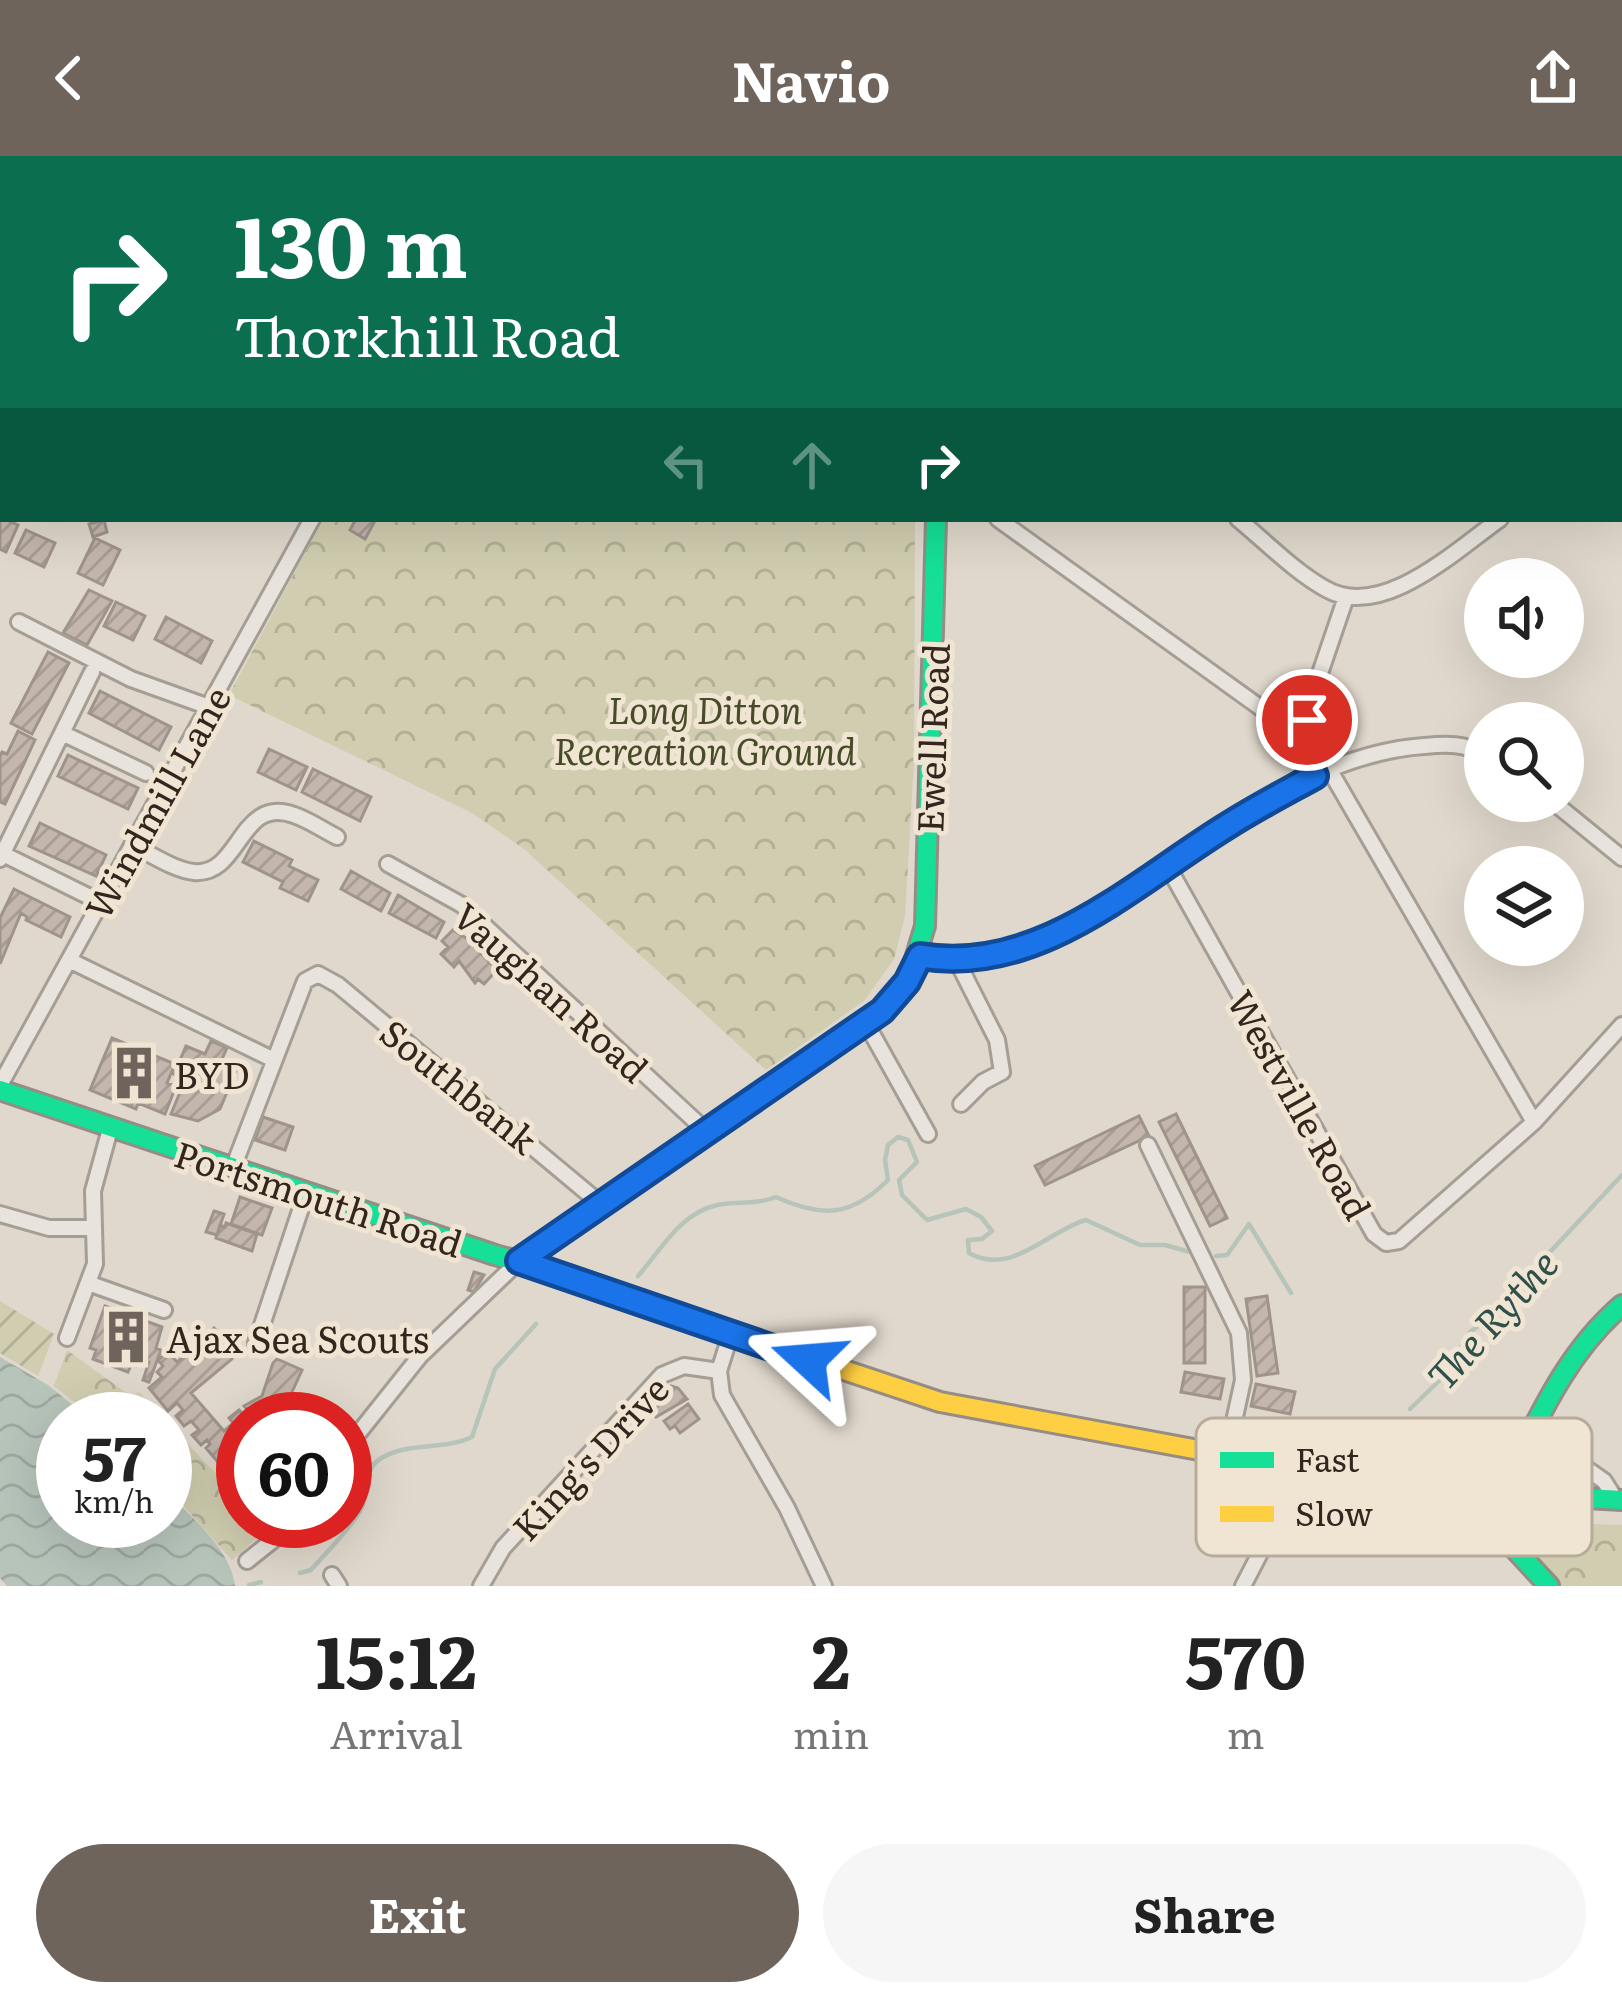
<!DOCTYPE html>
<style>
body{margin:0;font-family:Literata,serif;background:#f6f6f6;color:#222;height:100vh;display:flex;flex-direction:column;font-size:45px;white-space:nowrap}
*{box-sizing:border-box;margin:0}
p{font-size:39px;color:#767676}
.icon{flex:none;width:66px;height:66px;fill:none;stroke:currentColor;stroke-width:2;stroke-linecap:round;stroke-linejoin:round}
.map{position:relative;height:1430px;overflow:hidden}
.drawer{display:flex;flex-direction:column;background:#fff;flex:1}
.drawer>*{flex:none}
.top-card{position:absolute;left:0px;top:0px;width:1623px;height:366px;box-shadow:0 12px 48px #0002;background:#0b6e4f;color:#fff;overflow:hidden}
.buttons{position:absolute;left:1464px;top:402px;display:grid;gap:24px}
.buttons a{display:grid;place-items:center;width:120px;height:120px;border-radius:50%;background:#fff;box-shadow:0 12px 48px #0002;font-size:60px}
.speed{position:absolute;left:36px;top:1236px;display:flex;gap:24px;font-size:60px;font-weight:700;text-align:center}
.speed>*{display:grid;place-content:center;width:156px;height:156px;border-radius:50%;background:#fff;box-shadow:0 12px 48px #0002;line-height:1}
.speed small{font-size:30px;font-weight:400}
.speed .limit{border:18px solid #d22;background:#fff;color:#111}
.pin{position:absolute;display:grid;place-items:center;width:102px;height:102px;color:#fff;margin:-51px;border:6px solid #fff;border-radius:50%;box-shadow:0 3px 12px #0007}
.me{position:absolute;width:132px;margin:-66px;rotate:289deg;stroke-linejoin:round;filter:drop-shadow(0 0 9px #0008)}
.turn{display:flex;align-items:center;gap:42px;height:252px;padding:0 36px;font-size:54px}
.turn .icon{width:156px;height:156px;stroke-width:2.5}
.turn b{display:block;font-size:84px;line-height:102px}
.lanes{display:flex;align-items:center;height:114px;padding:0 36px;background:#0003;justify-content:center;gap:60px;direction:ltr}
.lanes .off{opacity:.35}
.eta{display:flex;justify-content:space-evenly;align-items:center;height:204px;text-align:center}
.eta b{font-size:72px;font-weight:700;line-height:84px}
.button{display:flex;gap:24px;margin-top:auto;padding:24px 36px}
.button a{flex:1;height:138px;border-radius:72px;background:#6f645c;color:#fff;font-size:48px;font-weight:700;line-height:138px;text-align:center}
.button a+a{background:#f6f6f6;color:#222}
header{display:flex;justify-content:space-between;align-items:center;height:156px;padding:0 36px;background:#6f645c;color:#fff;font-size:54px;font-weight:700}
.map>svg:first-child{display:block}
.forest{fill:url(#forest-crowns)}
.garden{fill:url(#garden-furrows)}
.water{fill:url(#water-waves)}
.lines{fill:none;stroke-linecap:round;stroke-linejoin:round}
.stream{stroke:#b7c4ba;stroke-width:4.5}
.building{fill:url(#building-hatch);stroke:#9f948c;stroke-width:3}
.street-casing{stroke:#a59e95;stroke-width:20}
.fast-casing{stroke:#958d85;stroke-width:24}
.slow-casing{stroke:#958d85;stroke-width:24}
.street{stroke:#e8e4dd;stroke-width:14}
.fast{stroke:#16e098;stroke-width:18}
.slow{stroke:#ffcf43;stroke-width:18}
.rail-casing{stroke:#a8a39d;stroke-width:9}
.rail{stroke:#f0e5d2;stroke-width:4.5;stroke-dasharray:14;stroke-linecap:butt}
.route-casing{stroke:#114b97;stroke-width:30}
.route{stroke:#1a73e8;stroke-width:21}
.labels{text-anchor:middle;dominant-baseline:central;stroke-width:10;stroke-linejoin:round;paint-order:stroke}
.park-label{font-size:36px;font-style:italic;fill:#464c28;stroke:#f0e5d2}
.street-label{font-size:36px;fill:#32261f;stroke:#f0e5d2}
.poi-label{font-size:36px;fill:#32261f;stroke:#f0e5d2;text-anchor:start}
.water-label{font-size:39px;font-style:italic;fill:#30504b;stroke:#f0e5d2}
.key{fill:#f0e5d2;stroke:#b7ac9c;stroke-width:3}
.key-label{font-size:33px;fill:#32261f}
</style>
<header><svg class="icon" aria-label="back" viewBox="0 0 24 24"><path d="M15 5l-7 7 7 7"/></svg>Navio<svg class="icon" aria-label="share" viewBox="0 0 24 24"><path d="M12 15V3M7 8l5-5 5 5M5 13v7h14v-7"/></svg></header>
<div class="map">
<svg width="1622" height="1430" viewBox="0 0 1622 1430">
<defs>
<pattern id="forest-crowns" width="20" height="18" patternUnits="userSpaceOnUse" patternTransform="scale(3)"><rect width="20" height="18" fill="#d0cdb0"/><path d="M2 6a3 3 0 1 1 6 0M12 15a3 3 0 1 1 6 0" fill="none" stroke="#b3b097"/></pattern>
<pattern id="garden-furrows" width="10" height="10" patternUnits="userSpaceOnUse" patternTransform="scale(3)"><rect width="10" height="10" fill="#d0cdb0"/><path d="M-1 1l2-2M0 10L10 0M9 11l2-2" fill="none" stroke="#b3b097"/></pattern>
<pattern id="water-waves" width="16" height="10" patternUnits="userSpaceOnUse" patternTransform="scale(3)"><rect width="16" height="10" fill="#b7c4ba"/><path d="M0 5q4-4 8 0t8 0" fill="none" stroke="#9ea89f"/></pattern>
<pattern id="building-hatch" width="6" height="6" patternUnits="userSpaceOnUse" patternTransform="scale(3)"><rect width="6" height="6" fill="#c3b6ad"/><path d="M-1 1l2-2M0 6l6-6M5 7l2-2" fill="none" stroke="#a89c94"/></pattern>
</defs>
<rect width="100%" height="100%" fill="#e0d8cc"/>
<path class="forest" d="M323,363H915L914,604L905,760L894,803L864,845L766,914L524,693L472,657L229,539Z
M67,1194L132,1241L139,1236L164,1263H96L54,1230Z
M165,1264L243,1346V1365H261L268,1372L232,1404L165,1329Z
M1532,1366L1622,1369V1430H1562C1545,1412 1515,1392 1532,1366Z"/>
<path class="garden" d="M0,1145L54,1178L38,1220L0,1197Z"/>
<path class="water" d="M0,1201L48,1229L90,1263H63V1365H165V1334C190,1360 231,1393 235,1430H7L0,1422Z"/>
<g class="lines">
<path class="stream" d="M1216,1100L1227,1099L1249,1068L1291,1137
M638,1120C662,1093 679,1058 717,1049C737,1045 756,1049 776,1041C823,1062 851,1061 888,1024L885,1004L888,989L898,981L908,984L917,1006L899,1024L902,1039L927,1064L966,1053L981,1061L992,1075L982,1083L968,1084L969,1097C1012,1121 1047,1075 1086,1064L1140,1089H1165L1190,1096
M1410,1253L1443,1221L1470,1176L1525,1137L1549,1097L1622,1019
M300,1417L311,1414C327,1395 348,1376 360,1355C370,1339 362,1314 380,1303C408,1285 442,1295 472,1281L495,1213L536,1168
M249,1429L261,1426"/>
</g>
<path class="building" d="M0,361L18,369L6,396L0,393Z
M356,363H376L365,383L350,374Z
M104,364L107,376L93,381L89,368Z
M26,374L55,387L44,411L15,397Z
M95,382L120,394L103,429L78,417Z
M89,434L112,445L87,489L63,477Z
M116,446L145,460L133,484L104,470Z
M166,461L212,485L201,507L155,483Z
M48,496L69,507L32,578L11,567Z
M100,535L171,571L159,594L89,557Z
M18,575L35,584L5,648L0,646V600L2,596L7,598Z
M269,593L307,611L296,634L258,616Z
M68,599L138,632L128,653L58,620Z
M313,613L371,641L360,665L302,636Z
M40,667L106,699L96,720L29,690Z
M254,685L292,704L289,710L318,724L308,745L280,732L283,726L243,706Z
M351,715L390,737L381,755L341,733Z
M14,733L70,761L61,781L26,764L27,761L21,757L0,808V762Z
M398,739L444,766L436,782L389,757Z
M453,774L466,782L497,814L484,828L478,823L475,827L459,805L454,811L441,798L448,791L442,785Z
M112,882L175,908L167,927L176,930L165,958L138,947L136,953L90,934Z
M211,885L227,892L221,905L237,912L220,953L198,965L171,958L186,922L174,918L186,890L205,898Z
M1176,958L1227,1062L1210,1070L1159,966Z
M1139,960L1149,980L1045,1029L1035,1010Z
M263,961L293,971L285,994L255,984Z
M240,1041L272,1052L262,1079L231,1068Z
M214,1055L224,1058L217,1079L206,1076Z
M226,1067L257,1078L252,1095L216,1082L220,1069L225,1071Z
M474,1116L484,1119L474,1136L468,1134Z
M1184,1131H1205V1207H1184Z
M1267,1140L1278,1217L1257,1220L1246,1143Z
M105,1150L162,1171L156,1192L161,1194L149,1226L143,1224L149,1206L139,1202L136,1210L131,1209L128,1216L93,1203L96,1194L90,1192Z
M214,1172L234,1196L232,1203L191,1237L224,1275L233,1267L229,1262L239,1254L243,1258L247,1253L244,1250L262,1240L273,1207L277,1203L302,1214L286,1249L277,1247L272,1252L279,1260L276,1263H243V1298L223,1312L206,1292L210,1288L207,1284L201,1289L192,1279L199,1274L191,1265L184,1270L176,1260L183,1254L177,1247L168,1255L149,1232L162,1221L157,1216L163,1210L158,1204L168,1196L177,1206Z
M1185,1216L1224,1223L1220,1243L1181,1236Z
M1256,1228L1295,1236L1290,1258L1251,1250Z
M671,1230L678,1232L687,1243L656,1261L650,1254Z
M688,1248L699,1263L680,1277L675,1270L670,1273L664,1265Z"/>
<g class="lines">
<defs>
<path id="street" d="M28,0L35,3
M514,3L516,0
M1620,4L1622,3
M0,145L3,147
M1620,183L1622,184
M0,310L3,311
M0,338L3,340
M998,363L1290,573L1315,620
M1238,363C1266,386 1295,416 1326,433C1382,465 1456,394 1500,363
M19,466L131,523L209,551
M64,578L146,617
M1298,582L1346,441
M1329,613L1534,966
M1552,645L1622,702
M132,689C151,698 174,714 194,716C241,720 239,639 294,659C309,664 323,674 337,681
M3,698L100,746
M0,703L92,516
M388,708L462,749L706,975
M1167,709L1374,1078L1386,1087L1399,1085L1534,966L1622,869
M920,800C961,807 1007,800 1045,784C1073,773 1099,754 1124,738C1215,679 1311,598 1424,590C1447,588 1464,587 1485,599
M956,803L997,884L1002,916L983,926L961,948
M69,804L274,904
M866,867L928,978
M0,929L312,363
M1148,989L1239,1177L1243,1224L1226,1302
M233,1012L305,825L318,818L338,829L602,1049
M0,1058L49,1072H93
M88,1127L164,1154
M731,1177L719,1215L722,1239L787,1352L824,1430
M67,1182L95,1108L93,1035L110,973
M256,1187L306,1037
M1533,1275L1604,1325L1616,1344
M345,1294L420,1200L519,1105
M247,1405L277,1381L289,1365
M332,1419L339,1430
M481,1430L503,1392L662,1219L684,1210L719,1215
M1243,1430L1303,1314"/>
<path id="fast" d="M547,0L554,3
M1062,3L1063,0
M0,934L495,1099L572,1120L724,1174
M519,1105L882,855L911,816L925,770L936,363
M1269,1307L1406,1332L1622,1344
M1488,1338L1500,1377L1549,1430
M1514,1391L1517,1354L1507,1339V1324C1539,1261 1567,1196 1622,1149"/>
<path id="slow" d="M724,1174L940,1246L1269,1307"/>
</defs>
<use href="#street" class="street-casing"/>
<use href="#fast" class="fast-casing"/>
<use href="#slow" class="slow-casing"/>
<use href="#street" class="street"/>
<use href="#fast" class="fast"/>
<use href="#slow" class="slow"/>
<defs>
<path id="rail" d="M972,0L978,3
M1013,0L1019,3
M1054,0L1060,3
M1620,332L1622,333
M1620,353L1622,354"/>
</defs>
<use href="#rail" class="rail-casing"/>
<use href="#rail" class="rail"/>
</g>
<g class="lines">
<defs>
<path id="route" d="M808,1204L519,1105L882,855L907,826L920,800C1038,820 1133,728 1227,670C1255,652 1286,636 1315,620L1298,582L1307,564"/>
</defs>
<use href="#route" class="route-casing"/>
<use href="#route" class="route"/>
</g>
<defs>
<symbol id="building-bare" viewBox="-9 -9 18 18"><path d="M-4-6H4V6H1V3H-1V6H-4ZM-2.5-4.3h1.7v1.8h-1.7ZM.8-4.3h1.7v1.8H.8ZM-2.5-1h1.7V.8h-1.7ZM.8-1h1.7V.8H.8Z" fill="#6f645c" stroke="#f0e5d2" stroke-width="2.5" paint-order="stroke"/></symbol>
</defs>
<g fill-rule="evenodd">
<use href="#building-bare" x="96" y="879" width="76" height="76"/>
<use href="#building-bare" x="88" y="1143" width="76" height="76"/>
</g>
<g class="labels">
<g class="park-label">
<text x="705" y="552">Long Ditton<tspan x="705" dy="41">Recreation Ground</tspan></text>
</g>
<g class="street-label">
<text transform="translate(931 582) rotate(-88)">Ewell Road</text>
<text transform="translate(156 646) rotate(-61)">Windmill Lane</text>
<text transform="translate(552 835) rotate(42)">Vaughan Road</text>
<text transform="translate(460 929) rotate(39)">Southbank</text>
<text transform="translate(1301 948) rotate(61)">Westville Road</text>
<text transform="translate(319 1041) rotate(18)">Portsmouth Road</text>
<text transform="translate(589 1301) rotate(-47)">King's Drive</text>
</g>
<g class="poi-label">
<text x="174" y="917">BYD</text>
<text x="166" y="1181">Ajax Sea Scouts</text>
</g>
<g class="water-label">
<text transform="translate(1491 1162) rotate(-48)">The Rythe</text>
</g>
</g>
<rect x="1196" y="1262" width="396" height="138" rx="18" class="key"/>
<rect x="1220" y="1296" width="54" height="16" fill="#16e098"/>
<rect x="1220" y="1350" width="54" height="16" fill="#ffcf43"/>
<g class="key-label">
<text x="1295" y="1316">Fast</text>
<text x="1295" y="1370">Slow</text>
</g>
</svg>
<div class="buttons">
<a><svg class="icon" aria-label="sound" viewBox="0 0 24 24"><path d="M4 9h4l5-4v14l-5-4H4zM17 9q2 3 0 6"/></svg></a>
<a><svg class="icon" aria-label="search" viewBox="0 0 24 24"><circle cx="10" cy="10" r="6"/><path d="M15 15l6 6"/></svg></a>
<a><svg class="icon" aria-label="layers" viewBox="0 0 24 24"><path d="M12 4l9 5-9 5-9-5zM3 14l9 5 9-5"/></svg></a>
</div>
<div class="speed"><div>57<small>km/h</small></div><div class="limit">60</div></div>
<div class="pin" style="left:1307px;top:564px;background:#d93025"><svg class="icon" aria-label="arrive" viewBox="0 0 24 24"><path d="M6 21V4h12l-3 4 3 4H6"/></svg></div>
<svg class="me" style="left:808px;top:1204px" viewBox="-20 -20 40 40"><path d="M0-17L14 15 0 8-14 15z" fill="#1a73e8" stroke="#fff" stroke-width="4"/></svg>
<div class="top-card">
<div class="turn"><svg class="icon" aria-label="right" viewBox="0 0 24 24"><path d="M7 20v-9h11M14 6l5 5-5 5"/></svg><div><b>130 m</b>Thorkhill Road</div></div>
<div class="lanes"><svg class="icon off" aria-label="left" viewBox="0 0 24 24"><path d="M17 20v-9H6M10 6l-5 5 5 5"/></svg><svg class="icon off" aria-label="ahead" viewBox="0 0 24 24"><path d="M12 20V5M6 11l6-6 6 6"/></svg><svg class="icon" aria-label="right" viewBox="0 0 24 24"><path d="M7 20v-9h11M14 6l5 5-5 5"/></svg></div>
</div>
</div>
<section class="drawer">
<div class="eta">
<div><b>15:12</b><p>Arrival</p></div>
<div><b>2</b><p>min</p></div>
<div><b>570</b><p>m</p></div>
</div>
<div class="button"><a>Exit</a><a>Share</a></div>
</section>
